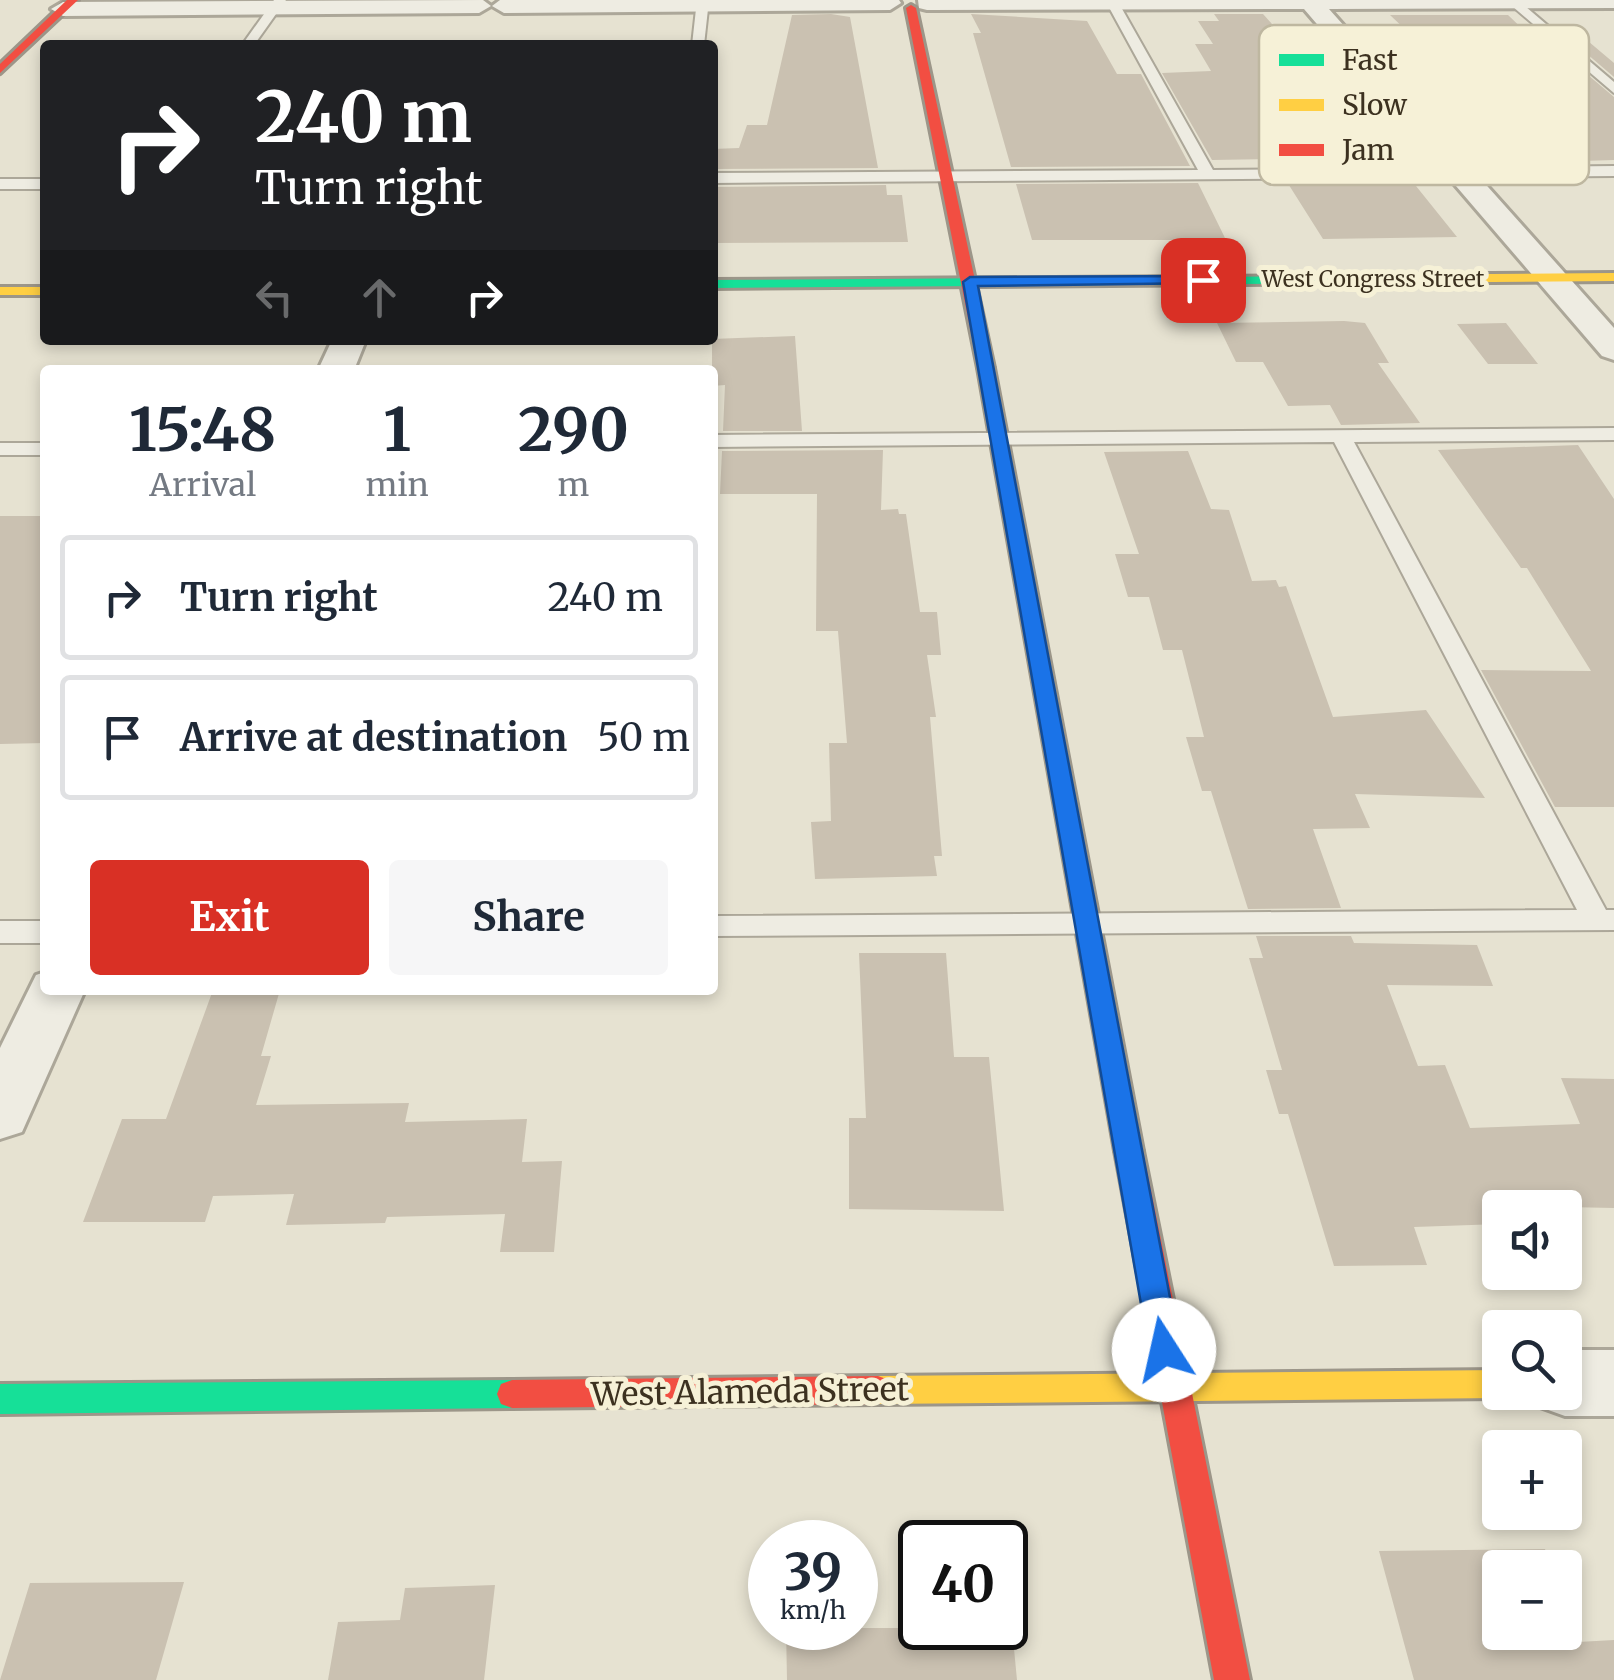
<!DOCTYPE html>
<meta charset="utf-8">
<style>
body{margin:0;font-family:Merriweather,serif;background:#f6f6f7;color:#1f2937;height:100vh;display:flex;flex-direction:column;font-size:38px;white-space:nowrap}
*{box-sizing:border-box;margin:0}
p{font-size:32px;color:#747a83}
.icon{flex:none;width:55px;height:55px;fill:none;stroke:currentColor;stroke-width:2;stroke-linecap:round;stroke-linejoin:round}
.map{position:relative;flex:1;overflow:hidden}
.drawer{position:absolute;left:40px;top:365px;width:678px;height:630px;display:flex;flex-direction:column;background:#fff;border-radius:10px;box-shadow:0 5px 15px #0003}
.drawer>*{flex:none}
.guide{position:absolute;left:40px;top:40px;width:678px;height:305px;border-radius:10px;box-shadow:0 5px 15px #0003;background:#202124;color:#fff;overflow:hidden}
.buttons{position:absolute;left:1482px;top:1190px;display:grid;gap:20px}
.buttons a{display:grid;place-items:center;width:100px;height:100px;border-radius:10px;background:#fff;box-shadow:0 5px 15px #0003;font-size:50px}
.speed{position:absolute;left:748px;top:1520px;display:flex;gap:20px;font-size:50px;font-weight:700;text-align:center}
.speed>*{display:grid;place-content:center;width:130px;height:130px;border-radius:50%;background:#fff;box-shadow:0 5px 15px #0003;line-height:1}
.speed small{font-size:25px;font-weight:400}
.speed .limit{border:5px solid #111;border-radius:15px;background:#fff;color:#111}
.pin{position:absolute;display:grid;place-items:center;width:85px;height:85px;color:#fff;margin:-42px;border-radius:20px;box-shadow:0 5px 15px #0006}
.me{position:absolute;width:110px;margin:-55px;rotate:350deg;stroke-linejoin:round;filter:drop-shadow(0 0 8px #0008)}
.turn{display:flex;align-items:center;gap:35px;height:210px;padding:0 50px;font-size:45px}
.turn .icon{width:130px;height:130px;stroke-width:2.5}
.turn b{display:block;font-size:70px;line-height:85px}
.lanes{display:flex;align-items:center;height:95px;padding:0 50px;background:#0003;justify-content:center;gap:50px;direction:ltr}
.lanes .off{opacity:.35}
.eta{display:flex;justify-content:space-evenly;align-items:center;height:170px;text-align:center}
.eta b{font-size:60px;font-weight:700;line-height:70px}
.primary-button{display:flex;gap:20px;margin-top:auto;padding:20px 50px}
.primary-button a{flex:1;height:115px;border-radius:10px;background:#d93025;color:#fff;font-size:40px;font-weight:700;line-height:115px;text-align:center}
.primary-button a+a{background:#f6f6f7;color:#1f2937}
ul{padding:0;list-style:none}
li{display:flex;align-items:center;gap:30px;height:125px;margin:0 20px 15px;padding:0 30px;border:5px solid #e0e1e3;border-radius:10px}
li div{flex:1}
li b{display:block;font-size:38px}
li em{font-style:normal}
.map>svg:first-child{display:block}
.building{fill:#cac1b1}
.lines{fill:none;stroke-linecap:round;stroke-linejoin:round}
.lane-casing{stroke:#aca799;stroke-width:4}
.street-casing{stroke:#aca799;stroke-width:6}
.fast-casing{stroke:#9c9689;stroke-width:6}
.slow-casing{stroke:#9c9689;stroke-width:6}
.jam-casing{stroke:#9c9689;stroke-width:6}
.lane{fill:#eeece2;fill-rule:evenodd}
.street{fill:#eeece2;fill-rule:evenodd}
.fast{fill:#16e098;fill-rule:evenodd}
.slow{fill:#ffcf43;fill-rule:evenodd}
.jam{fill:#f24e42;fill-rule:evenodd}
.route{fill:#1a73e8;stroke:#114b97;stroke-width:2.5}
.labels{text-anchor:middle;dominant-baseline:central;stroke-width:10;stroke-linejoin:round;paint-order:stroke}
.far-street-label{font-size:22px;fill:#3c3120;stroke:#f6f1d7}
.near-street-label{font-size:32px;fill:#3c3120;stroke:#f6f1d7}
.key{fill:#f6f1d7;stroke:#beb7a0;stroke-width:2.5}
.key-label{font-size:28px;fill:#3c3120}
</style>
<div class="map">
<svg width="1614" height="1680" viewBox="0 0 1614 1680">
<rect width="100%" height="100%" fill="#e6e2d1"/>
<path class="building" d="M831,14L850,17L878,168L712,169V149L739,148L747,125H767L792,15Z
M971,14L1087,21L1117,74H1141L1190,166L1011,167L973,33H981Z
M1214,14H1263L1397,164L1276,166L1272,159L1212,160L1162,73L1211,71L1195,44H1213L1198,21H1219Z
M1390,15H1508L1530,36H1542L1614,97V160L1516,163L1482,126H1506L1447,69L1560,68L1564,64L1558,55L1431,54Z
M1566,36H1582L1614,63V77Z
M1412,181L1457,237L1323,239L1287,182Z
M1198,183L1226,240H1032L1016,184Z
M886,185L887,195H902L908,242L712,243V187Z
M1344,321L1365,323L1389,363H1378L1420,423L1341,425L1330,405L1288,406L1263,362H1236L1217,323Z
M1506,323L1538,364H1488L1457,324Z
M795,336L802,431H723L725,385L712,386V339Z
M1578,445L1614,499V807H1555L1481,670L1591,671L1527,568H1521L1438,450Z
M883,450L881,510L898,509L899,514H906L920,612H937L941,655H927L936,717H930L942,856H934L937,876L815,879L811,822L831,821L829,743H847L838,631H816L817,494H720L722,451Z
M1188,451L1211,509L1229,510L1252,581L1276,580L1279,587L1286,586L1333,717L1426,710L1485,798L1355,794L1370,828L1313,829L1341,908L1248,909L1211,791H1202L1186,737H1204L1182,650H1163L1149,597H1128L1115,554H1139L1104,452Z
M0,516H45V743L0,744Z
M1256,936H1351L1354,943L1477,945L1493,986L1387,985L1418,1066L1445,1065L1470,1128L1580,1124L1561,1078L1614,1079V1208L1566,1207L1572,1221L1565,1222V1208H1500V1224L1414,1227L1427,1265L1334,1266L1288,1114H1279L1266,1070H1282L1249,958H1263Z
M859,953H946L954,1057H989L1004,1211L849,1209V1118H866Z
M213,990H280L261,1056H271L256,1105L409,1103L405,1122L527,1119L522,1162L562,1161L554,1252H500L505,1214L387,1217L385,1223L286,1225L294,1194L213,1196L205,1222H83L122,1119H166Z
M1545,1549L1552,1568H1500V1632H1565V1606L1578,1642L1614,1640V1680H1414L1379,1551Z
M184,1582L156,1680H0L30,1583Z
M495,1585L484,1680H328L338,1622L400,1620L405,1588Z
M786,1628H1012L1017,1680H787Z"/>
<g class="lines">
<defs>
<path id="lane" d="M274,0H286L254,45H242Z
M697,0H709L704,45H692Z
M1105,0H1117L1213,170L1614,166V176L712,183V173L1198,170Z
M1505,0H1518L1614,82V93Z
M1555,57L1560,64L1364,66L1357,62L1364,58Z
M0,179H45V189H0Z
M1614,428V440L1354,442L1606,910H1614V930L712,936V916L1577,910L1334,442L712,447V435Z
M0,443H45V455H0Z
M0,921H45V943H0Z"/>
<path id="street" d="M483,0L491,6L479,13L63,16L51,9L63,2Z
M500,0H899L901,3L890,10L504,13L492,6Z
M918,0H1614V8L1329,9L1614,328V360L1602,356L1304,9L927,10L919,8Z
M332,340H366L354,370H318Z
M45,972V990H85L22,1132L0,1139V1048L36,975Z
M1565,1350H1614V1416H1565L1540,1407L1533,1392H1565Z"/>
<path id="fast" d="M1363,276V282L1358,283L712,288V280Z
M512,1380L523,1384L527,1394L523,1404L512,1408L0,1414V1384Z"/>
<path id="slow" d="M1614,273V281L1358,283L1351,279L1358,275Z
M0,287H45V295H0Z
M986,363L994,368L1143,1151L1139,1159L1129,1162L1119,1159L1115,1151L978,368Z
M1500,1370V1392H1512L1500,1398L878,1404L867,1400L863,1390L867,1380L878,1376Z"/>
<path id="jam" d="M67,0H78L0,73V64Z
M911,5L916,8L994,368L986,373L978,368L906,8Z
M1129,1140L1139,1143L1143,1151L1250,1680H1214L1115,1151L1119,1143Z
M878,1376L889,1380L893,1390L889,1400L878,1404L512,1408L501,1404L497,1394L501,1384L512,1380Z"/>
</defs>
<use href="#lane" class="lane-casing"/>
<use href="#street" class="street-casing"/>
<use href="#fast" class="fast-casing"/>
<use href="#slow" class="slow-casing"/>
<use href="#jam" class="jam-casing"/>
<use href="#lane" class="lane"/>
<use href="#street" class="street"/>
<use href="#fast" class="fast"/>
<use href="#slow" class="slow"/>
<use href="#jam" class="jam"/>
</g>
<path class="route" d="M1203,276L1208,283L978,286L1180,1350L1175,1360L1164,1364L1154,1360L1149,1350L963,282L970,277Z"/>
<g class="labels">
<g class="far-street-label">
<text x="1373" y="279">West Congress Street</text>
</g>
<g class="near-street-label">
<text transform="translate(750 1392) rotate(-1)">West Alameda Street</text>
</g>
</g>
<rect x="1259" y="25" width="330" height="160" rx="15" class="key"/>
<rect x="1279" y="54" width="45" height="12" fill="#16e098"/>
<rect x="1279" y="99" width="45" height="12" fill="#ffcf43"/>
<rect x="1279" y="144" width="45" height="12" fill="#f24e42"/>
<g class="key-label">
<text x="1342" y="70">Fast</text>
<text x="1342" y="115">Slow</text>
<text x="1342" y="160">Jam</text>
</g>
</svg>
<div class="buttons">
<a><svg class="icon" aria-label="sound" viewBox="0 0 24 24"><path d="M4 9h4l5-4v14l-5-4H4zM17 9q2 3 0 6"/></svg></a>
<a><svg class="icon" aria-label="search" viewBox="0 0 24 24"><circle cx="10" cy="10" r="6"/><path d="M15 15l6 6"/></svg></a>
<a>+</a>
<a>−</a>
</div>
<div class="speed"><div>39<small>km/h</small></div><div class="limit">40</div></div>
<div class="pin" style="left:1203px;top:280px;background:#d93025"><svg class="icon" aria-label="arrive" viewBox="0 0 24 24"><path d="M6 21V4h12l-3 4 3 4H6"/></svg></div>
<svg class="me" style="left:1164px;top:1350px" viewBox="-20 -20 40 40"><circle r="19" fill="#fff"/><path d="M0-13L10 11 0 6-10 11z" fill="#1a73e8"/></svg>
<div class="guide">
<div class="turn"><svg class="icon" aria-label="right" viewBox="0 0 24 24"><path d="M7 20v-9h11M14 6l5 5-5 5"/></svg><div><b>240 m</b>Turn right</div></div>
<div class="lanes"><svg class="icon off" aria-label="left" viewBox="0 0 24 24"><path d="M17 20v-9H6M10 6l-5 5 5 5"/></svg><svg class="icon off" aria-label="ahead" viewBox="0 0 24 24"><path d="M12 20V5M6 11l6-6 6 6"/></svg><svg class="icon" aria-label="right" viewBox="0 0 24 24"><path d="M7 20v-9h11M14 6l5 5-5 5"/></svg></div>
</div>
<section class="drawer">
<div class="eta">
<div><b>15:48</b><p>Arrival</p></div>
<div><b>1</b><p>min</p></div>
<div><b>290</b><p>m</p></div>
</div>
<ul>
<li><svg class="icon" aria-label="right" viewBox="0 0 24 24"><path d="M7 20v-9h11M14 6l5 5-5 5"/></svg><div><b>Turn right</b></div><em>240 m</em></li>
<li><svg class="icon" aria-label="arrive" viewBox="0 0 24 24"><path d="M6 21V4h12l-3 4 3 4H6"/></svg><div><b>Arrive at destination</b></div><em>50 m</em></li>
</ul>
<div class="primary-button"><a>Exit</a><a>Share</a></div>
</section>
</div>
